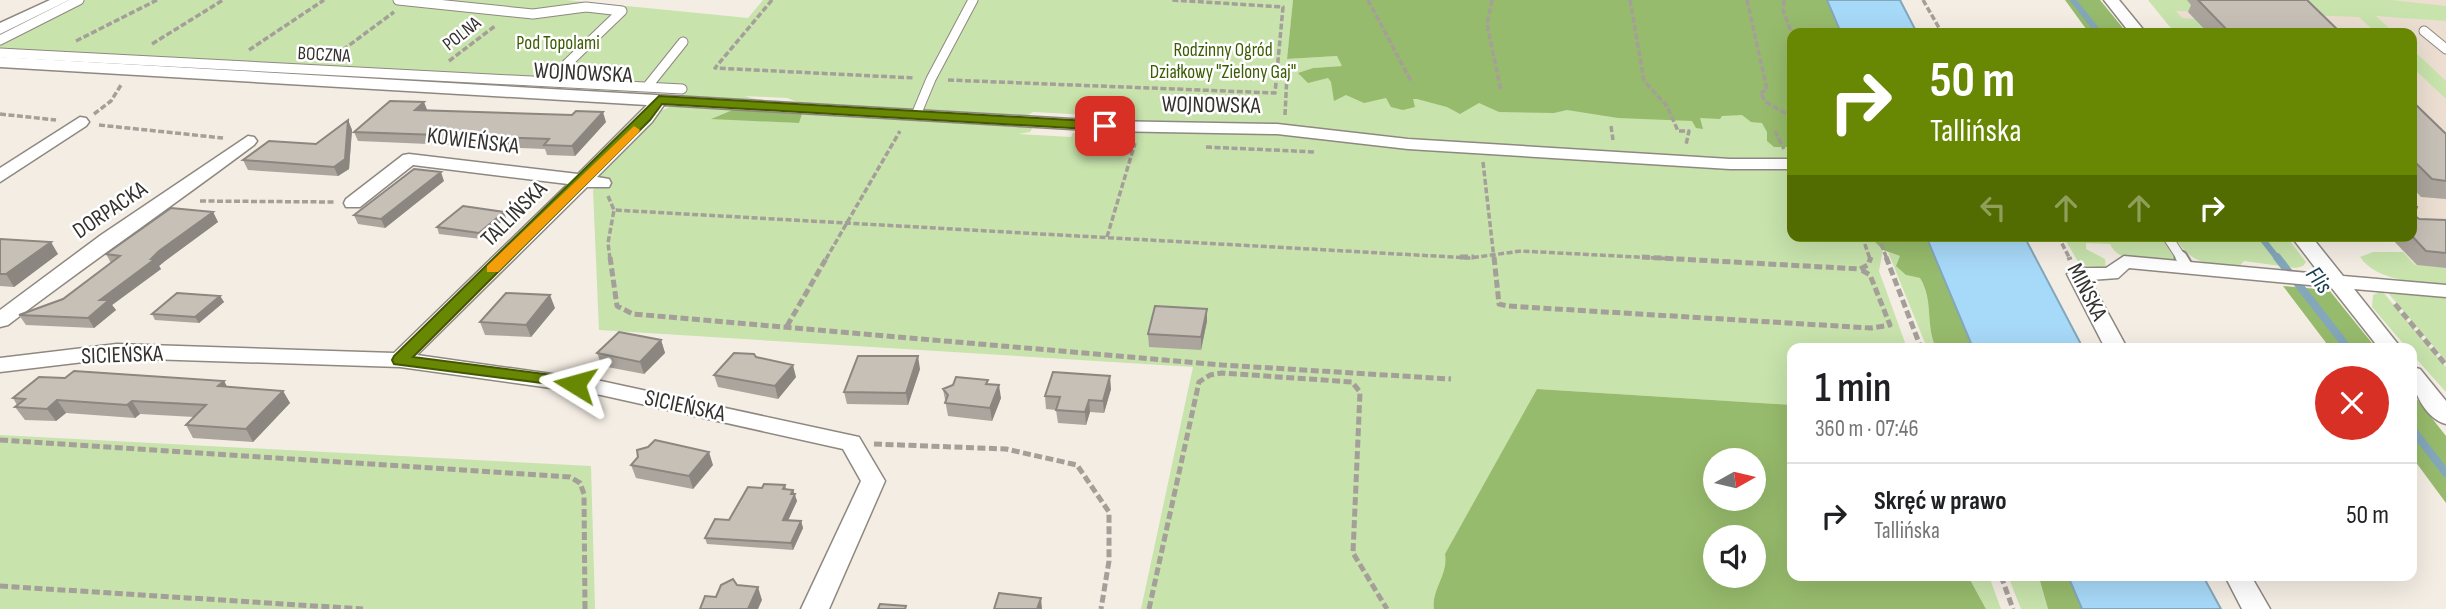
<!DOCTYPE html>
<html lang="pl">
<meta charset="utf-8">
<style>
body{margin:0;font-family:"Sofia Sans Condensed",sans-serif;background:#f6f6f6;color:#202124;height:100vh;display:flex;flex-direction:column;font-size:26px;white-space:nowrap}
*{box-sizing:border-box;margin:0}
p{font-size:23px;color:#757577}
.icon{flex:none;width:38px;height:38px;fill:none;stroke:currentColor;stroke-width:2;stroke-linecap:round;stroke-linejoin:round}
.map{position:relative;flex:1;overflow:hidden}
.panel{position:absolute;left:1787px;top:343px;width:630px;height:238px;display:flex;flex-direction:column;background:#fff;border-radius:14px;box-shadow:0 7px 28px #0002}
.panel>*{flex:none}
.top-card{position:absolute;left:1787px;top:28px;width:630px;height:214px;border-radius:14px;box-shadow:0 7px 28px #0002;background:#688803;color:#fff;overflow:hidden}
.needle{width:46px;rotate:82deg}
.tools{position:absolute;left:1703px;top:448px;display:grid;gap:14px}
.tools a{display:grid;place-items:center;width:63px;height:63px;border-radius:50%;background:#fff;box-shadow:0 7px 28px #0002;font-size:35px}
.pin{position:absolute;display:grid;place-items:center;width:60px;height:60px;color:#fff;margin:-30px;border-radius:14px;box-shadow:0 4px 10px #0006}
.me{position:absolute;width:77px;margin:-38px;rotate:278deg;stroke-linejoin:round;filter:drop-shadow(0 0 5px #0008)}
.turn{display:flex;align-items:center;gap:24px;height:147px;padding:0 28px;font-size:32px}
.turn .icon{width:91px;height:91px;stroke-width:2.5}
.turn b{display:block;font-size:49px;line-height:60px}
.lanes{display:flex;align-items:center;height:66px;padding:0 28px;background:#0003;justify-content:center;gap:35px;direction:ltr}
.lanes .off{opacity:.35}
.round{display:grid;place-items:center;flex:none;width:74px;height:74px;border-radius:37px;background:#f6f6f6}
.head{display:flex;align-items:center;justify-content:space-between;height:119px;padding:0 28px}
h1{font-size:42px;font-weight:600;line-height:52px}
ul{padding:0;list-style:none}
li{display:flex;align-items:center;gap:21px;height:105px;padding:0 28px;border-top:2px solid #e0e0e0}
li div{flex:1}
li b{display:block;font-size:26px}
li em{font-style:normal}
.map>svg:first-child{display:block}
.built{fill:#ecdfd2}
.green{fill:#c8e3ac}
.forest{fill:#97bb6c;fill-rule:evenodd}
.water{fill:#a7d9f8;stroke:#84a7bb;stroke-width:2}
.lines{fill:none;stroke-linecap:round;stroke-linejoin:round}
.stream-far1{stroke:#84a7bb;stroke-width:6}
.stream{stroke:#84a7bb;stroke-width:8}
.service-far1-casing{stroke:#8f8880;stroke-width:11}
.service-casing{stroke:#8f8880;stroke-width:15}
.minor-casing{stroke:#8f8880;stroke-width:3}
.path-far1{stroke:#a59f99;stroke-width:3.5;stroke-dasharray:6 2.5;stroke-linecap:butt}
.path{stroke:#a59f99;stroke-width:5;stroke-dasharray:8 3.5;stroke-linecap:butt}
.service-far1{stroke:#fff;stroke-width:9}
.service{stroke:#fff;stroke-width:11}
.minor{fill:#fff;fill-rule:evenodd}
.wall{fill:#aba59d}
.shaded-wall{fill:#8b8680}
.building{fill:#c7c0b7;stroke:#8b8680;stroke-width:2}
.route{fill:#688803;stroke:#445802;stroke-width:2}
.slow{fill:#f59e0b}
.labels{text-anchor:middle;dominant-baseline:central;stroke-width:5;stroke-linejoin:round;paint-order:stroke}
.far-street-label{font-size:19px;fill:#34312e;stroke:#fff}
.far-park-label{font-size:19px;fill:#3c5c02;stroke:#fff}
.street-label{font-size:23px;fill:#34312e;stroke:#fff}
.water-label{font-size:24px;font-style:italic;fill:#163d52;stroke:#fff}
</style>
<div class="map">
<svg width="2446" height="609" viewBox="0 0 2446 609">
<rect width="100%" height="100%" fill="#f4ede4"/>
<path class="built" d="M2148,0H2446V272L2419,269L2393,240L2355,236H2412V33H2175Z"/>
<path class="green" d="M74,0H566L748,18L763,0H1293L1287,59L1337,56L1343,66L1313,68L1300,73L1792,117V162L1497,147L1287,125H1210L1186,129L1180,125L1103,124L1090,117L1091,115L1033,112L1028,115L1032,118L938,115L803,104L787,98L745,96L759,100L755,101L678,98L683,93L0,56V36Z
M2148,0H2391L2446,6V21L2376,16L2394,33H2376L2359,17L2176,11L2182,18L2217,20L2249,33H2175Z
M2412,49L2446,81V99L2412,67Z
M682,103L737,108L713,118L799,123L803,111L823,115L877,118L1035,124L1030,132L1018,134L1071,137L1073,133L1086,131V127L1237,129L1792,167V236H1869L1883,250L1879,271L1907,348H1792V405L1537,389C1519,423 1430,583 1434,609H1141L1193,367L599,330L593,190L603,179L596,174C620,150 647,110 682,103Z
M2063,236L2163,238L2177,261C2157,261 2119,266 2110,244L2086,243V249L2105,259L2106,268L2080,265Z
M2174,236H2286L2306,262L2303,266L2296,268L2244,261L2239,267C2206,264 2192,265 2174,236Z
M1888,252L1900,256L1906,275L1920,278C1934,302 1925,322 1936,348H1927Z
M2373,252H2403L2415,265L2446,268V285C2419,282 2377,282 2360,257Z
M2382,291L2446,367V392L2412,354V348H2407L2372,307L2373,295Z
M2392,291L2446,295V361L2389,294Z
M0,435L591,466L595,609H0Z
M1968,576H1989L2001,609H1986Z
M2008,576H2036L2040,581L2048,609H2021Z"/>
<path class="forest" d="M1293,0H1827L1841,33H1792V147H1774L1767,141V132L1762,123L1751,122L1742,115L1722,116L1720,119L1700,118L1703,129L1696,128L1692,121L1618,118L1567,110L1554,113L1499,112L1479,103L1460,114L1447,107L1417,99H1413L1415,107L1403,110L1391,107L1386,98L1364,103L1346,95L1334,101L1331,82L1328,78L1308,83L1298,73L1313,68L1342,66L1337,56L1287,59Z
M2065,0H2100L2127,33H2089Z
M737,108L803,111L799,123L711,119Z
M1869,236H1926L1973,348H1936C1925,324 1934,301 1920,278L1906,275L1896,266L1900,256L1883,250Z
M2283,286L2329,290L2376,348H2330Z
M1537,389L1792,405V576H1968L1986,609H1434C1431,590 1449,574 1445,554ZM1754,460V499H1715V460ZM1754,537V576H1715V537Z
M2412,393L2446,436V503L2412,457Z
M2036,576H2068L2082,609H2048L2040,581Z"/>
<path class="water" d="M1827,0H1900L1917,33H1841Z
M1926,236H2024L2083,348H1973Z
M2068,576H2203L2221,609H2082Z"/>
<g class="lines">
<path class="stream-far1" d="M2073,0L2099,33
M2260,236L2278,259"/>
<path class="stream" d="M2277,257L2348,348
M2412,429L2446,473"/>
<defs>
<path id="service-far1" d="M398,0L533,14L586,7L622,11L548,82
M2424,31L2446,49
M0,40L79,0
M0,53L682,89
M647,87L683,42
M916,115L931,79L973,0
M2167,236L2182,259"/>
<path id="service" d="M2181,257L2187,267"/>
<path id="minor" d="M50,0H69L0,34V23Z
M2104,0H2119L2146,33H2130Z
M0,57L1105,121L1277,124L1408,139L1730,159H1792V169H1730L1408,149L1277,134L1105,131L664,105L652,122L597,177L609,179L611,183L609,187H587L417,355L601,381L859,437L885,481L829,609H801L861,481L843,449L601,395L400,367L117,358L0,372V358L117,344L394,353L568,184L413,165L360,207H346L344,203L346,199L403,155L409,154L578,174L647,105L0,67Z
M80,117L86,118L89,122L86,126L0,182V168Z
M248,136L254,137L257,141L254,145C173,206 89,263 8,325L0,327V310L101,235Z
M2291,236H2311L2343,276L2446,285V297L2354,289L2401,348H2379L2331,287L2129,268L2118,278L2090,280L2127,348H2105L2067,274L2077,268H2106L2124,256L2320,274Z
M2412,367L2420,369L2446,401V424C2424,418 2410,387 2412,367Z
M2225,576H2251L2270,609H2242Z"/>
</defs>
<use href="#service-far1" class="service-far1-casing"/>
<use href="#service" class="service-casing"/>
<use href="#minor" class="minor-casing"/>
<path class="path-far1" d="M772,0L715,68L915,78
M1368,0L1412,83
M1492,0L1487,24L1501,91
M1630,0L1644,81L1667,106L1678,131H1689L1686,145
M1747,0L1767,90L1760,93L1766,102L1792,117
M1784,0L1783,10L1792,34
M1923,0L1942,33
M76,41L157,0
M152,44L223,0
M249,50L324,0
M336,55L394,12
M449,61L495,26
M948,80L1275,93L1283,7L1172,0
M0,114L56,120
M94,114L111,101L121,85
M1285,115L1287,74
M99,125L223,138
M1611,126L1613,140
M1775,131L1784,149
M1206,147L1316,152
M1483,162L1494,259
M608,196L614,210L1470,258L1521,251L1675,259
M200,201L334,202
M1862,236L1870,259
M1878,236L1887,259
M2058,236L2070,259
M1107,237L1135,143
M610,259L608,243L614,210
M826,259L900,131"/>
<path class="path" d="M610,257L617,306L633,314L1222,365L1451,379
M1460,257H1474
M1494,257L1499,304L1507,306L1871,328L1890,325L1870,275L1860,269
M1642,257L1860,269L1868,265L1871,257
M1886,257L1921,348
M2069,257L2070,260
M2395,304L2446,365
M787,326L827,257
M0,440L570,477L580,483L584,494L585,609
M874,444L1006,449L1077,465L1109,512V561L1101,609
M2001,576L2013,609
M0,586L363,609
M1149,609L1199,382L1210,375L1222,373L1352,382L1360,392L1353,553L1387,609"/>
<use href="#service-far1" class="service-far1"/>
<use href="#service" class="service"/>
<use href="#minor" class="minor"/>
</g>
<path class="wall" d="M2187,0H2307L2341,33H2208L2188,12L2191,5Z
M2412,101L2446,134V199L2421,197L2412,187Z
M427,111L606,122L575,156L547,155L545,149L358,141L354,132Z
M348,120L352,130L349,169L338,176L248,170L243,160L316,144Z
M444,181L385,228L358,224L354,215Z
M213,212L218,222L165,261L159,266L161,269L112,305L116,310L94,328L26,325L19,315L63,299L111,263L106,254Z
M506,218L481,239L439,234L437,227Z
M2419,219L2446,220V268L2417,265L2392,239L2363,236H2412Z
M0,239L58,254L14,287L0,286Z
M220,296L224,302L199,323L155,320L152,314Z
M555,308L531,337L485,335L480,322Z
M1207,321L1201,350L1149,347L1148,334Z
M661,340L665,353L644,374L602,366L597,353Z
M920,369L908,405L847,404L844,392Z
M714,375L796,377L778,399L718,387Z
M65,378L224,381L227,387L283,391L290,403L253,442L193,438L186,425L194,417L140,414L135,418L66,413L56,421L25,420L15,407L17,405L13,398Z
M988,384L1001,398L992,421L948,416L943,389Z
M1111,389L1104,413L1090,412L1086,425L1058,423L1056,410L1046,409L1045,396Z
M631,465H713L693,489L636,478Z
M785,485L787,490H793L797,501L788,520L801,521L803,528L793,550L707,544L705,538L729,520L762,488Z"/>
<path class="shaded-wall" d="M424,102L428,112L415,110Z
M603,112L606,122L575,156L572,146Z
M348,120L352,130L349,169L338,176L334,167Z
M441,172L444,181L385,228L381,219Z
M213,212L218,222L165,261L159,266L161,269L112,305L116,310L94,328L88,318L100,300L159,251Z
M504,212L506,218L481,239L479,233Z
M51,242L58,254L14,287L6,274Z
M550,295L555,308L531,337L526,325Z
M220,296L224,302L199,323L195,317Z
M1207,309V321L1201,350V337Z
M661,340L665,353L644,374L640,362Z
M918,356L920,369L908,405L906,393Z
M793,365L796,377L778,399L775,386Z
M1110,376L1111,389L1104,413L1103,401Z
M224,381L231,394L218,386Z
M999,385L1001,398L992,421L990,408Z
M283,391L290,403L253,442L246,429Z
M57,400L66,413L56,421L47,409Z
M1089,400L1090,412L1086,425L1085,412Z
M132,401L140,414L135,418L127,405Z
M709,452L713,465L693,489L689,476Z
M793,490L797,501L785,527L783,520Z
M801,521L803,528L793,550L791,543Z
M758,587L762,600L758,609H748Z
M1041,598L1042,609H1037Z"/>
<path class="building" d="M2198,0H2307L2341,33H2230Z
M390,101L424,102L415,110L572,115L576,111L603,112L572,146L544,145L549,139L354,132Z
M2412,101L2446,134V181L2432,179L2412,159Z
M348,120L345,159L334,167L243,160L269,141L316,144Z
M414,169L441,172L381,219L354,215Z
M463,206L504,212L479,233L437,227Z
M2412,206L2417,207L2414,215L2419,219L2446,220V253L2426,251L2412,236Z
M171,208L213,212L159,251L151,259H155L100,300H109L88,318L19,315L63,299L120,256L106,254Z
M0,239L51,242L6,274H0Z
M177,293L220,296L195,317L152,314Z
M506,293L550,295L526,325L480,322Z
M1155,306L1207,309L1201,337L1148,334Z
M619,332L661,340L640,362L597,353Z
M734,353L754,354L756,357L793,365L775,386L714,375Z
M858,356H918L906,393L844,392Z
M74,371L224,381L218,386L283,391L246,429L186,425L206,405L132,401L127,405L57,400L47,409L15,407L25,399L13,398L39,377L65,378Z
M1053,372L1110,376L1103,401L1089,400L1085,412L1056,410L1060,397L1045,396Z
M956,377L988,380L986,384L999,385L990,408L945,403L948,395L943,389L953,385Z
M655,440L709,452L689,476L631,465L638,457L637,450L648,447Z
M764,484L785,485L783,489L793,490L791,494H795L783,520L801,521L791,543L705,538L715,519L729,520L748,487L762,488Z
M733,579L737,585L758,587L748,609H700L705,596L716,597L721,585Z
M999,593L1041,598L1037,609H994Z
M880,604L906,606L905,609H878Z"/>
<path class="route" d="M659,96L1105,122L1112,126L1105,130L662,104L650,120L413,357L575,378L581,380L583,384L581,388L394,364L392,360L394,356Z"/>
<path class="slow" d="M634,126L640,130L638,133L498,272H487V266Z"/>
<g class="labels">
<g class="far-street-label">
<text transform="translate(462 34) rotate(-38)">POLNA</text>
<text transform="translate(324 55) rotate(3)">BOCZNA</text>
</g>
<g class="far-park-label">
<text x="558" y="43">Pod Topolami</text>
<text x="1223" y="50">Rodzinny Ogród<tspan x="1223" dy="22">Działkowy "Zielony Gaj"</tspan></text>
</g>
<g class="street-label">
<text transform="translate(583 73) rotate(3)">WOJNOWSKA</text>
<text transform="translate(1211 105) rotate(1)">WOJNOWSKA</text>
<text transform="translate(473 141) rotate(7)">KOWIEŃSKA</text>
<text transform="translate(110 210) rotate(-34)">DORPACKA</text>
<text transform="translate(514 214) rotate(-45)">TALLIŃSKA</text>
<text transform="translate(2087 292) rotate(63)">MIŃSKA</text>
<text transform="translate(122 355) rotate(-2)">SICIEŃSKA</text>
<text transform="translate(685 406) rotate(12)">SICIEŃSKA</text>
</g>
<g class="water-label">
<text transform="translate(2319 280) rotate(52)">Flis</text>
</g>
</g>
</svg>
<div class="tools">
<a><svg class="needle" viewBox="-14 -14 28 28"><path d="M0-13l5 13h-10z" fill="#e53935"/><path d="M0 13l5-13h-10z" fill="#757577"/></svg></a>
<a><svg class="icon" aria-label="sound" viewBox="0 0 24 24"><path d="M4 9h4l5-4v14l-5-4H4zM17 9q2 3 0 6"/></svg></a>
</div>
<div class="pin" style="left:1105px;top:126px;background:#d93025"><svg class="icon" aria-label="arrive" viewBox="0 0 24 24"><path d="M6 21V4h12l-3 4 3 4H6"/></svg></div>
<svg class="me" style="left:575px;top:384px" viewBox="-20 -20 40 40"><path d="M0-17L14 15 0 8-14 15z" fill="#688803" stroke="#fff" stroke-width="4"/></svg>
<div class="top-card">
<div class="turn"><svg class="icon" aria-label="right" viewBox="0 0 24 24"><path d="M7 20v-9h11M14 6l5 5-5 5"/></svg><div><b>50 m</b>Tallińska</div></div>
<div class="lanes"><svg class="icon off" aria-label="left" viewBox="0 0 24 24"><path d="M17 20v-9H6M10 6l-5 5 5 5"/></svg><svg class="icon off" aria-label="ahead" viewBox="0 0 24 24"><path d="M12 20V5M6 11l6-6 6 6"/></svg><svg class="icon off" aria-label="ahead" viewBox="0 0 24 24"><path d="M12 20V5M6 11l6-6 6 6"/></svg><svg class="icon" aria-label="right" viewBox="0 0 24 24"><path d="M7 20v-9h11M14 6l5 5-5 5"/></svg></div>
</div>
<section class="panel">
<div class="head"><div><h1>1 min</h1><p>360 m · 07:46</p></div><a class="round" style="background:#d93025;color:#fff"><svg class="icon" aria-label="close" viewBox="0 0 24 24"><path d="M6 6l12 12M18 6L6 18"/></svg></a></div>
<ul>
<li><svg class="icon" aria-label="right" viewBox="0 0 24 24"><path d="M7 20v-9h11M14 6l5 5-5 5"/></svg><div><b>Skręć w prawo</b><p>Tallińska</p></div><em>50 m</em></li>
</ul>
</section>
</div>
